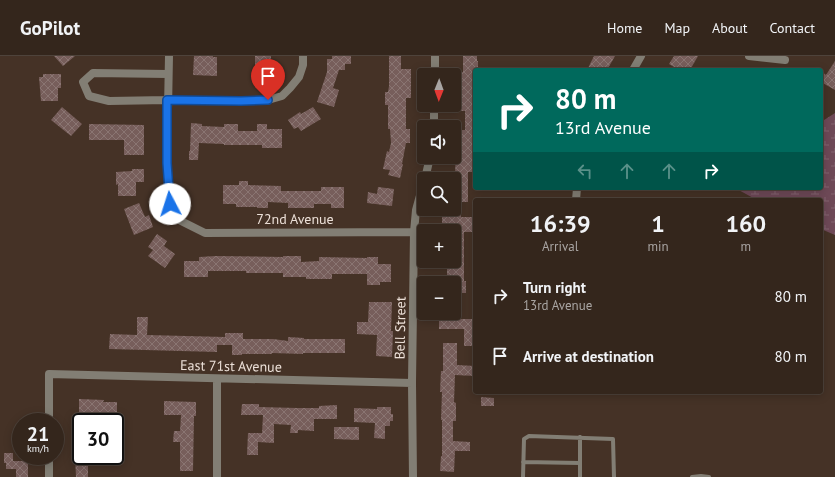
<!DOCTYPE html>
<meta charset="utf-8">
<style>
body{margin:0;font-family:"PT Sans",sans-serif;background:#3c2e25;color:#f1f3f6;height:100vh;display:flex;flex-direction:column;font-size:15px;white-space:nowrap}
*{box-sizing:border-box;margin:0}
p{font-size:13px;color:#a9a5a3}
.icon{flex:none;width:22px;height:22px;fill:none;stroke:currentColor;stroke-width:2;stroke-linecap:round;stroke-linejoin:round}
.map{position:relative;flex:1;overflow:hidden}
.side{position:absolute;left:473px;top:142px;width:350px;height:196px;display:flex;flex-direction:column;background:#34261c;border-radius:4px;box-shadow:0 2px 10px #0003,0 0 0 1px #4e433b}
.side>*{flex:none}
.hud{position:absolute;left:473px;top:12px;width:350px;height:122px;border-radius:4px;box-shadow:0 2px 10px #0003,0 0 0 1px #4e433b;background:#00695c;color:#fff;overflow:hidden}
.needle{width:26px;rotate:181deg}
.buttons{position:absolute;left:417px;top:12px;display:grid;gap:8px}
.buttons a{display:grid;place-items:center;width:44px;height:44px;border-radius:4px;background:#34261c;box-shadow:0 2px 10px #0003,0 0 0 1px #4e433b;font-size:20px}
.speed{position:absolute;left:12px;top:357px;display:flex;gap:8px;font-size:20px;font-weight:700;text-align:center}
.speed>*{display:grid;place-content:center;width:52px;height:52px;border-radius:50%;background:#34261c;box-shadow:0 2px 10px #0003,0 0 0 1px #4e433b;line-height:1}
.speed small{font-size:10px;font-weight:400}
.speed .limit{border:2px solid #111;border-radius:6px;background:#fff;color:#111}
.pin{position:absolute;display:grid;place-items:center;width:34px;height:34px;color:#fff;margin:-41px -17px;border-radius:50% 50% 50% 0;rotate:-45deg;box-shadow:0 0 4px #0007}
.pin .icon{rotate:45deg}
.me{position:absolute;width:44px;margin:-22px;rotate:355deg;stroke-linejoin:round;filter:drop-shadow(0 0 3px #0008)}
.turn{display:flex;align-items:center;gap:14px;height:84px;padding:0 16px;font-size:18px}
.turn .icon{width:52px;height:52px;stroke-width:2.5}
.turn b{display:block;font-size:28px;line-height:34px}
.lanes{display:flex;align-items:center;height:38px;padding:0 16px;background:#0003;justify-content:center;gap:20px;direction:ltr}
.lanes .off{opacity:.35}
.eta{display:flex;justify-content:space-evenly;align-items:center;height:68px;text-align:center}
.eta b{font-size:24px;font-weight:600;line-height:28px}
ul{padding:0;list-style:none}
li{display:flex;align-items:center;gap:12px;height:60px;padding:0 16px}
li div{flex:1}
li b{display:block;font-size:15px}
li em{font-style:normal}
header{display:flex;align-items:center;gap:24px;box-sizing:border-box;height:56px;padding:0 20px;background:#34261c;border-bottom:1px solid #4e433b}
header strong{font-size:19px}
nav{display:flex;gap:22px;margin-inline-start:auto;font-size:14px}
.map>svg:first-child{display:block}
.wetland{fill:url(#wetland-marsh)}
.building{fill:url(#building-cross-hatch)}
.lines{fill:none;stroke-linecap:round;stroke-linejoin:round}
.service{stroke:#827e74;stroke-width:4}
.minor{stroke:#827e74;stroke-width:8}
.route-casing{stroke:#114b97;stroke-width:10}
.route{stroke:#1a73e8;stroke-width:7}
.labels{text-anchor:middle;dominant-baseline:central;stroke-width:4;stroke-linejoin:round;paint-order:stroke}
.street-label{font-size:14px;fill:#ece0d8;stroke:#453226}
</style>
<header>
<strong>GoPilot</strong>
<nav><a>Home</a><a>Map</a><a>About</a><a>Contact</a></nav>
</header>
<div class="map">
<svg width="835" height="421" viewBox="0 0 835 421">
<defs>
<pattern id="wetland-marsh" width="20" height="14" patternUnits="userSpaceOnUse"><rect width="20" height="14" fill="#6e4957"/><path d="M1 5h8M5 5V1M11 12h8M15 12V8" fill="none" stroke="#83636e"/></pattern>
<pattern id="building-cross-hatch" width="8" height="8" patternUnits="userSpaceOnUse"><rect width="8" height="8" fill="#775e5b"/><path d="M0 0l8 8M0 8l8-8" fill="none" stroke="#8a7572"/></pattern>
</defs>
<rect width="100%" height="100%" fill="#453226"/>
<path class="wetland" d="M835,57V179L821,173V144H757L735,132H821V66Z"/>
<path class="building" d="M54,0H75L63,10Z
M194,0H213V1H217V20L193,19Z
M255,0H271V19L255,18Z
M332,0H351V8H345V14H339L333,32L339,34L334,51L317,46L327,16V3H332Z
M389,0H401V13H411V42H406V73H410V87H406L402,108H403L400,122L388,119L390,114L383,113L387,95L389,96L391,87L390,73H388V49H385V36H388L389,30Z
M463,0H477V5H478V14H475V84H474L472,116H468V146H461V161H472V176H464V225H466V237H454V227H447V205H454V175H442V153H454V120H455L456,89H459V74H465V55H459V45H462V24H459L460,16H463Z
M594,0H615L607,14H587Z
M674,0H698L690,14H679L669,8Z
M835,5V34L821,26V15L826,19Z
M43,18H61V32H58V45H41L39,21H43Z
M62,51L82,68L71,80L51,64Z
M313,51L321,63L301,75L298,71L294,73L288,64L300,56L301,58Z
M191,67L202,68V70L224,71V68H238V75H257V68H267V73H282V92H262V89H224V88L199,87L198,104H189V95H190Z
M89,68L144,69V99H124V84H89Z
M132,113H144V126H136V140H118V128L116,129V116L132,115Z
M239,125H248V129L281,130V135H321V131H344V152H331V148H314V152H288V147L268,146V152H257V151H236V148H223V129H239Z
M378,131L394,133L392,150L367,147L368,136L377,138Z
M139,147L145,161L149,159L153,171L134,179L124,153Z
M157,178L167,185L164,190L175,198L165,212L148,200L153,194L148,191Z
M216,200L283,201V200H301V206L319,205V201L367,202V201H378V208H391V226H380V229H367V218H332V223H306V221H283V217H246V215H208V221H184V205H199V201Z
M369,246H392L391,275H393L392,301L376,300L377,279L357,278V266H368Z
M439,257H458V263H475V290H464V273H439Z
M137,261H148L147,279L225,281V277H243V283H273L288,285V281L304,282V283H345V297H303V298L272,297V298H242V299H232V289H217V296L109,293L110,278L137,279Z
M443,287H457V309L475,310V320L455,319L454,346L456,347V365H453V385L470,386V395H455L454,416L440,415L441,400H442V364H441L442,336H440L441,315H443Z
M481,341L494,342V350H481Z
M79,343L104,344L103,346H117V356H111V366H101V356H79Z
M164,345L196,346V360H194L193,415H180V386H173L174,375H180L181,359H164Z
M242,348H259V351L297,352H319V350L337,349V363H314V375L298,374V377H290L291,369L274,368V387L258,386V399H247L248,377H262L263,359H241Z
M377,351H391V358H393V365H390V370H385V383L374,382L375,367L354,366V352L377,353Z
M334,371H359V384L334,383Z
M4,397H13V405H28V421H16V413H6V407H4Z
M75,400H88V421H76Z"/>
<g class="lines">
<path class="service" d="M523,406L580,407
M523,421L524,383L529,380L613,383L614,421
M580,421V381
M692,421L701,420L709,421"/>
<path class="minor" d="M169,0L167,107L170,148L179,164L205,177L414,176
M749,0L785,4
M633,14L641,0
M168,18L93,17L83,26L89,40L109,45L167,44L241,45L268,44L282,40L290,32L299,21L303,9V0
M435,19V0
M434,71V49
M425,123L430,101
M576,144L577,132
M217,323V421
M49,366V318L412,327
M49,400V421
M413,421L412,327L414,176L416,154L424,125"/>
</g>
<g class="lines">
<defs>
<path id="route" d="M170,148L167,107V44L241,45L268,44"/>
</defs>
<use href="#route" class="route-casing"/>
<use href="#route" class="route"/>
</g>
<g class="labels">
<g class="street-label">
<text x="295" y="163">72nd Avenue</text>
<text transform="translate(400 272) rotate(-89)">Bell Street</text>
<text transform="translate(231 310) rotate(1)">East 71st Avenue</text>
</g>
</g>
</svg>
<div class="buttons">
<a><svg class="needle" viewBox="-14 -14 28 28"><path d="M0-13l5 13h-10z" fill="#e53935"/><path d="M0 13l5-13h-10z" fill="#a9a5a3"/></svg></a>
<a><svg class="icon" aria-label="sound" viewBox="0 0 24 24"><path d="M4 9h4l5-4v14l-5-4H4zM17 9q2 3 0 6"/></svg></a>
<a><svg class="icon" aria-label="search" viewBox="0 0 24 24"><circle cx="10" cy="10" r="6"/><path d="M15 15l6 6"/></svg></a>
<a>+</a>
<a>−</a>
</div>
<div class="speed"><div>21<small>km/h</small></div><div class="limit">30</div></div>
<div class="pin" style="left:268px;top:44px;background:#d93025"><svg class="icon" aria-label="arrive" viewBox="0 0 24 24"><path d="M6 21V4h12l-3 4 3 4H6"/></svg></div>
<svg class="me" style="left:170px;top:148px" viewBox="-20 -20 40 40"><circle r="19" fill="#fff"/><path d="M0-13L10 11 0 6-10 11z" fill="#1a73e8"/></svg>
<div class="hud">
<div class="turn"><svg class="icon" aria-label="right" viewBox="0 0 24 24"><path d="M7 20v-9h11M14 6l5 5-5 5"/></svg><div><b>80 m</b>13rd Avenue</div></div>
<div class="lanes"><svg class="icon off" aria-label="left" viewBox="0 0 24 24"><path d="M17 20v-9H6M10 6l-5 5 5 5"/></svg><svg class="icon off" aria-label="ahead" viewBox="0 0 24 24"><path d="M12 20V5M6 11l6-6 6 6"/></svg><svg class="icon off" aria-label="ahead" viewBox="0 0 24 24"><path d="M12 20V5M6 11l6-6 6 6"/></svg><svg class="icon" aria-label="right" viewBox="0 0 24 24"><path d="M7 20v-9h11M14 6l5 5-5 5"/></svg></div>
</div>
<section class="side">
<div class="eta">
<div><b>16:39</b><p>Arrival</p></div>
<div><b>1</b><p>min</p></div>
<div><b>160</b><p>m</p></div>
</div>
<ul>
<li><svg class="icon" aria-label="right" viewBox="0 0 24 24"><path d="M7 20v-9h11M14 6l5 5-5 5"/></svg><div><b>Turn right</b><p>13rd Avenue</p></div><em>80 m</em></li>
<li><svg class="icon" aria-label="arrive" viewBox="0 0 24 24"><path d="M6 21V4h12l-3 4 3 4H6"/></svg><div><b>Arrive at destination</b></div><em>80 m</em></li>
</ul>
</section>
</div>
